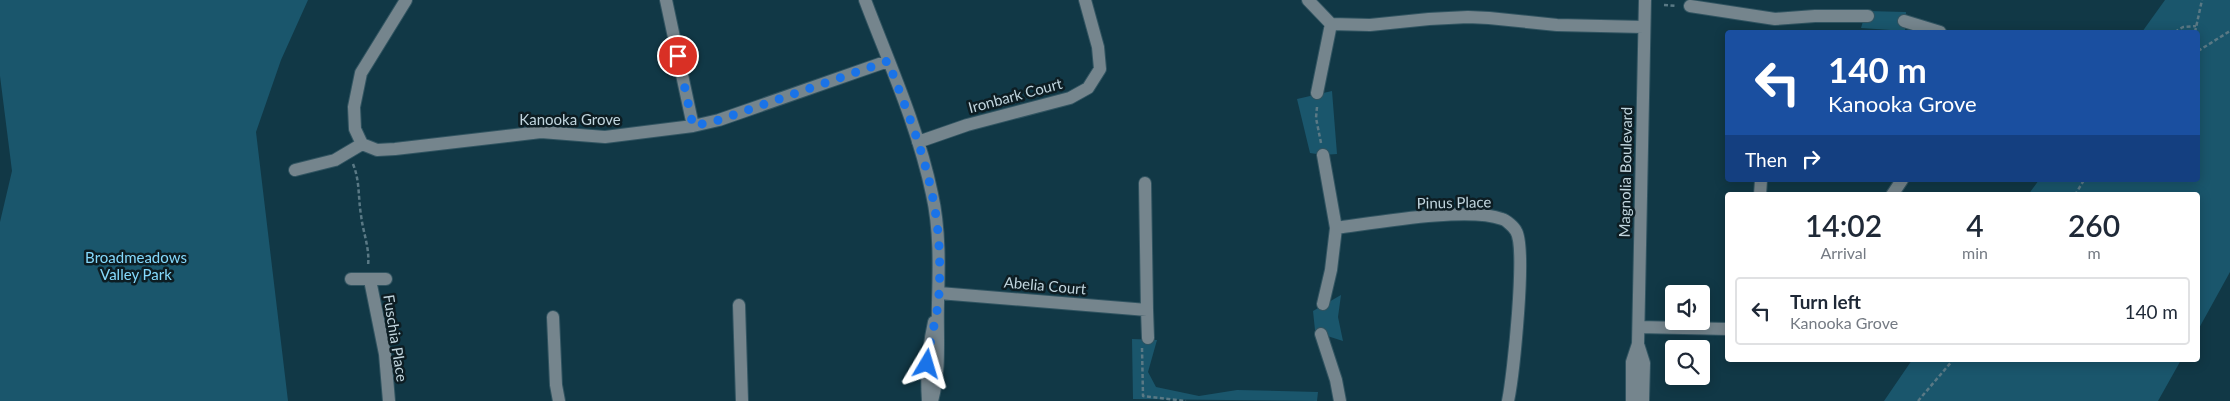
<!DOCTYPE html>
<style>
body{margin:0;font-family:Lato,sans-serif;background:#f2f2f3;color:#1f2937;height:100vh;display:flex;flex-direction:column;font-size:19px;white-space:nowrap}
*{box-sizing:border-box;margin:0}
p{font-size:16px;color:#747a83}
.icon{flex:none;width:28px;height:28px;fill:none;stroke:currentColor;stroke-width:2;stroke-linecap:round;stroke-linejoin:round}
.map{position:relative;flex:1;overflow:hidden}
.details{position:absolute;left:1725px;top:192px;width:475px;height:170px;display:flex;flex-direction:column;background:#fff;border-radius:5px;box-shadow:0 2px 12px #0003}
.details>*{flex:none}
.banner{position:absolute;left:1725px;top:30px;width:475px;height:152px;border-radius:5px;box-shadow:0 2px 12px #0003;background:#1a4fa0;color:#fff;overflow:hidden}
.tools{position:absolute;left:1665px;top:285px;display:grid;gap:10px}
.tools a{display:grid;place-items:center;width:45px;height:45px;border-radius:5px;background:#fff;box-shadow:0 2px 12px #0003;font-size:25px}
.pin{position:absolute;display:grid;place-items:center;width:42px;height:42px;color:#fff;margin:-21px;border:2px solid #fff;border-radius:50%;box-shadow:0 1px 5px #0007}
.me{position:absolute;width:55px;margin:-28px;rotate:7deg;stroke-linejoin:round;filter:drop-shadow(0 0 4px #0008)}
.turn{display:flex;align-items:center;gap:18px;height:105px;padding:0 20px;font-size:22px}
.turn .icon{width:65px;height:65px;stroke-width:2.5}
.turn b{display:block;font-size:35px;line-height:42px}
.then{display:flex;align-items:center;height:48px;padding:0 20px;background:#0003;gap:10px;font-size:19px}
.eta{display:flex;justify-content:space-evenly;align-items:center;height:85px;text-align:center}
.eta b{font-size:30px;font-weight:600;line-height:35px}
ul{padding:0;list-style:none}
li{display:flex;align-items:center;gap:15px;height:68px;margin:0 10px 8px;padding:0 10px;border:2px solid #e0e1e3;border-radius:5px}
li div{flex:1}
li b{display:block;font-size:19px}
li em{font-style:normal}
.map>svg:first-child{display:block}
.green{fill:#1a566c}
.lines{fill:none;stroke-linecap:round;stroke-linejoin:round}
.minor-casing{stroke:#315461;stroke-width:14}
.path{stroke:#5a7985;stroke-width:2.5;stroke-dasharray:4 2.5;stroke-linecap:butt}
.minor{stroke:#75858d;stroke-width:12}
.route{stroke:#1a73e8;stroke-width:9;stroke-dasharray:0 16.2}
.labels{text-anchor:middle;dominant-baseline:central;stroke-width:5;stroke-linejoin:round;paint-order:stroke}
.street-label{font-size:15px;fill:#c1d5de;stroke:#0d1d23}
.park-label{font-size:15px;fill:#85d9fc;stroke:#0d1d23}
</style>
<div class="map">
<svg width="2230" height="401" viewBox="0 0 2230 401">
<rect width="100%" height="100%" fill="#113846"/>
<path class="green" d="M0,0H308L281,60L256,132L288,401H0V222L12,171L0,76Z
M2165,0H2230V272L2198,330V195H2028L2039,180H2198V32H2142Z
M1866,11L1906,12L1905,31L1861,28Z
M1332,91L1337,154L1323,155L1310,153L1297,99Z
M1341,295L1338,317L1343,341L1321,334L1315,330L1313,311Z
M1132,339L1157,340L1148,372L1156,387L1199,396L1237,390L1318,392L1317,401L1133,399Z
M1912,360H2181L2158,401H1884Z"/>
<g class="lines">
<defs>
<path id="minor" d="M406,0L361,73L354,107L355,129L362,144L377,150L395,149L541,132L605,137L693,126L719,120L888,61
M666,0L693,126
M865,0C889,63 918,127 932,194C940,229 939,267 938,303C937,337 941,368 932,401
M1308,0L1331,24L1317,93
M1690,6L1775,19L1815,16H1868
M1904,21L1940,32
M1331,24L1370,25L1429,19L1468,17L1489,18L1557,25L1644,27
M918,142L967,125L1070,98L1088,88L1100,69L1098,47L1085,0
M295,170L335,160L362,144
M1760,195L1761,180
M1892,195L1902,180
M1336,228C1374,223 1468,206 1502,219C1506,220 1514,227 1516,231C1527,248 1513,377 1508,401
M351,279H386
M370,280L385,354L389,401
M939,293L1147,310L1145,183
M1323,304L1331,270L1336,228L1323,155
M739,305L742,401
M1147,310L1148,338
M553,317L556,385L559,401
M1639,327L1728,329
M1321,334L1336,380L1340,401
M1638,344L1644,363L1643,401
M928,401C926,374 928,349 934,322
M1632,401V362L1638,344L1645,0"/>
</defs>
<use href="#minor" class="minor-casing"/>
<path class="path" d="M1664,5L1677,6
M2175,32L2183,27L2196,26
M2195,32L2202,0
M2198,51L2230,31
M1317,107L1316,118L1321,143
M353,164C360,181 358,197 361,215C363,233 370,248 368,266
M2075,195L2084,180
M1142,348L1143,396L1186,401
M1918,401L1953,360"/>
<use href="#minor" class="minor"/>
</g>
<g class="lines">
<path class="route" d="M678,56L693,126L719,120L888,61C904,104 923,148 932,194C939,226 941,261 939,293C938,317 929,340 927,364"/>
</g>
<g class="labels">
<g class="street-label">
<text transform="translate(1015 95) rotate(-15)">Ironbark Court</text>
<text x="570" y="119">Kanooka Grove</text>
<text transform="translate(1625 172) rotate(-89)">Magnolia Boulevard</text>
<text transform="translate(1454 202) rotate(-1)">Pinus Place</text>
<text transform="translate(1045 285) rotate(5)">Abelia Court</text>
<text transform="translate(396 338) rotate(81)">Fuschia Place</text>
</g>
<g class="park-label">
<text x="136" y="257">Broadmeadows<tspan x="136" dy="17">Valley Park</tspan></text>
</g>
</g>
</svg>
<div class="tools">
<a><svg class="icon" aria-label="sound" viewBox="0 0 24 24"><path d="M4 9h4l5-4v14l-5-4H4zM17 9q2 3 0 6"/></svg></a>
<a><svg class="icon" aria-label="search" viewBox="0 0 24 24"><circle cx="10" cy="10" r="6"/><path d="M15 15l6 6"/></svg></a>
</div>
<div class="pin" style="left:678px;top:56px;background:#d93025"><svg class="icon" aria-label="arrive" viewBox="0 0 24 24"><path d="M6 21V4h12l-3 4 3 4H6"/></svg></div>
<svg class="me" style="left:927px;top:364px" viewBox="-20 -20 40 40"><path d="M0-17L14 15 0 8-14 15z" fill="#1a73e8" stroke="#fff" stroke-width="4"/></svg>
<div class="banner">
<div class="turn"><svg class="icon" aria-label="left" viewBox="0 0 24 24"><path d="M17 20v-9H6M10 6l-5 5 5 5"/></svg><div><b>140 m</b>Kanooka Grove</div></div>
<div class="then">Then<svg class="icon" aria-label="right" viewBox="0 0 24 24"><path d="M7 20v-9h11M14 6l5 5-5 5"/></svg></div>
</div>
<section class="details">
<div class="eta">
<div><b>14:02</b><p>Arrival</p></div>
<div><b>4</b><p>min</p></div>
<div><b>260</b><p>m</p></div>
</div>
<ul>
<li><svg class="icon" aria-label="left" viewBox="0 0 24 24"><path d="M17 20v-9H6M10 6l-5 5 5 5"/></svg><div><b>Turn left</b><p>Kanooka Grove</p></div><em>140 m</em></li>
</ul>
</section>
</div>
